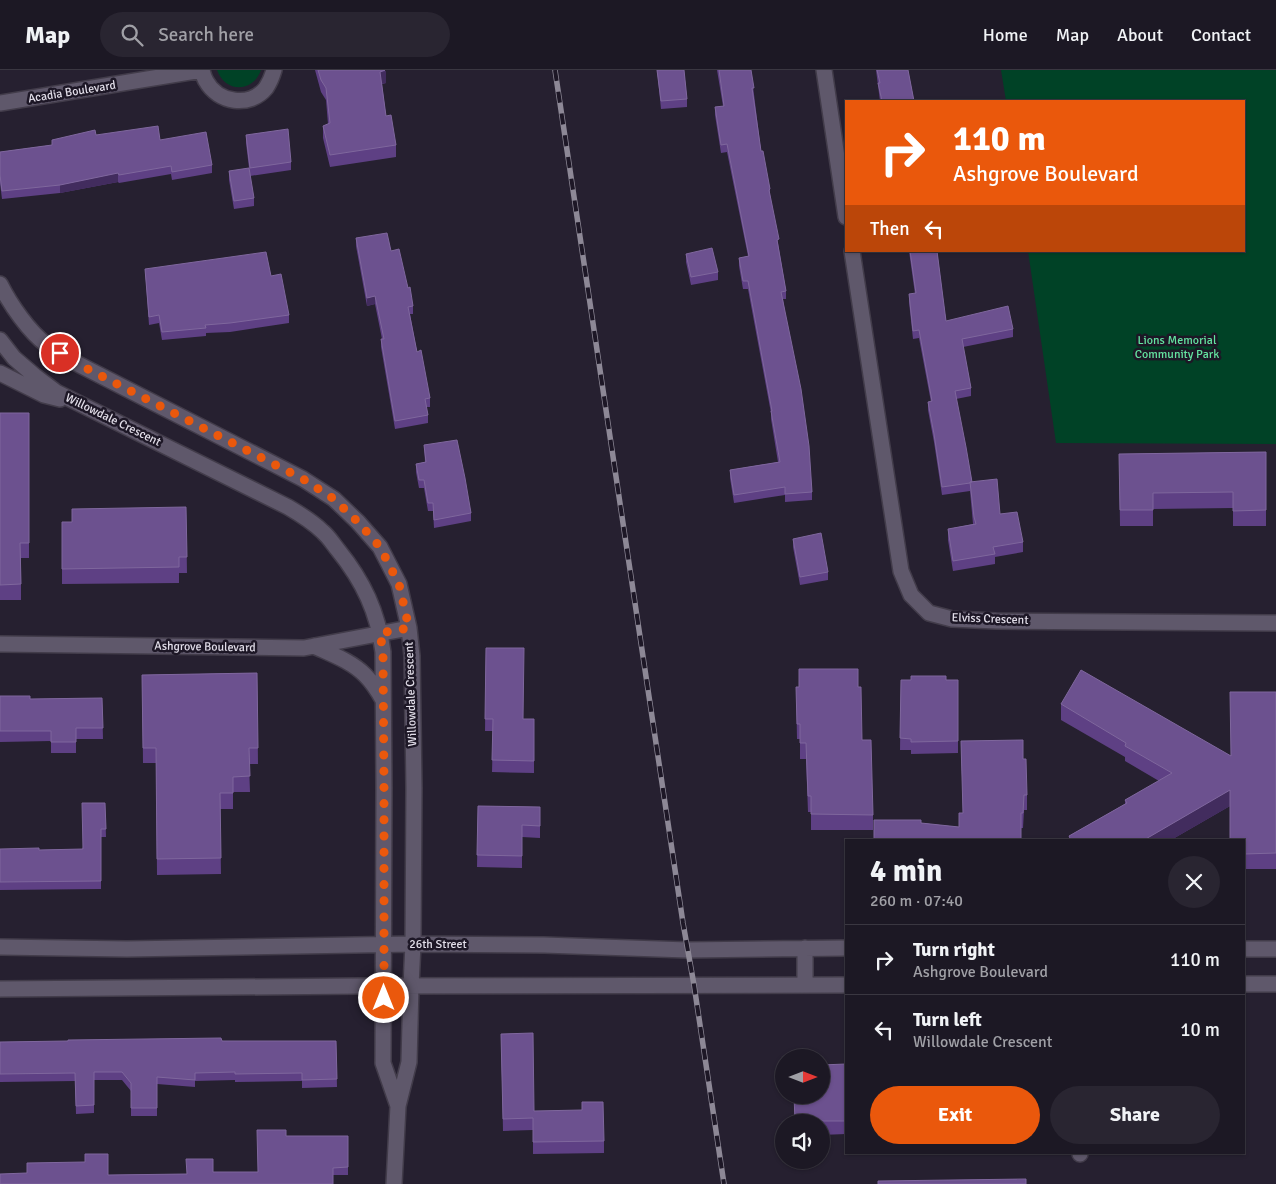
<!DOCTYPE html>
<meta charset="utf-8">
<style>
body{margin:0;font-family:Signika,sans-serif;background:#292531;color:#f1f3f6;height:100vh;display:flex;flex-direction:column;font-size:19px;white-space:nowrap}
*{box-sizing:border-box;margin:0}
p{font-size:16px;color:#a0a0a6}
.icon{flex:none;width:28px;height:28px;fill:none;stroke:currentColor;stroke-width:2;stroke-linecap:round;stroke-linejoin:round}
.map{position:relative;flex:1;overflow:hidden}
.details{position:absolute;left:845px;top:769px;width:400px;height:315px;display:flex;flex-direction:column;background:#1c1824;border-radius:0px;box-shadow:0 1px 4px #0004,0 0 0 1px #3a3741}
.details>*{flex:none}
.top-card{position:absolute;left:845px;top:30px;width:400px;height:152px;border-radius:0px;box-shadow:0 1px 4px #0004,0 0 0 1px #3a3741;background:#ea580c;color:#fff;overflow:hidden}
.needle{width:32px;rotate:90deg}
.controls{position:absolute;left:775px;top:979px;display:grid;gap:10px}
.controls a{display:grid;place-items:center;width:55px;height:55px;border-radius:50%;background:#1c1824;box-shadow:0 1px 4px #0004,0 0 0 1px #3a3741;font-size:25px}
.pin{position:absolute;display:grid;place-items:center;width:42px;height:42px;color:#fff;margin:-21px;border:2px solid #fff;border-radius:50%;box-shadow:0 1px 5px #0007}
.me{position:absolute;width:55px;margin:-28px;rotate:0deg;stroke-linejoin:round;filter:drop-shadow(0 0 4px #0008)}
.turn{display:flex;align-items:center;gap:18px;height:105px;padding:0 25px;font-size:22px}
.turn .icon{width:65px;height:65px;stroke-width:2.5}
.turn b{display:block;font-size:35px;line-height:42px}
.then{display:flex;align-items:center;height:48px;padding:0 25px;background:#0003;gap:10px;font-size:19px}
.round{display:grid;place-items:center;flex:none;width:52px;height:52px;border-radius:26px;background:#292531}
.headline{display:flex;align-items:center;justify-content:space-between;height:85px;padding:0 25px}
h1{font-size:30px;font-weight:700;line-height:38px}
.primary-button{display:flex;gap:10px;margin-top:auto;padding:10px 25px}
.primary-button a{flex:1;height:58px;border-radius:30px;background:#ea580c;color:#fff;font-size:20px;font-weight:700;line-height:58px;text-align:center}
.primary-button a+a{background:#292531;color:#f1f3f6}
ul{padding:0;list-style:none}
li{display:flex;align-items:center;gap:15px;height:70px;padding:0 25px;border-top:1px solid #3a3741}
li div{flex:1}
li b{display:block;font-size:19px}
li em{font-style:normal}
header{display:flex;align-items:center;gap:30px;box-sizing:border-box;height:70px;padding:0 25px;background:#1c1824;border-bottom:1px solid #3a3741}
header strong{font-size:24px}
nav{display:flex;gap:28px;margin-inline-start:auto;font-size:18px}
.search{width:350px;height:45px;background:#292531;display:flex;align-items:center;gap:12px;box-sizing:border-box;padding:0 18px;border-radius:28px;color:#a0a0a6;font-size:19px}
.map>svg:first-child{display:block}
.green{fill:#004226}
.lines{fill:none;stroke-linecap:round;stroke-linejoin:round}
.minor-casing{stroke:#423c4a;stroke-width:18}
.minor{stroke:#5f586b;stroke-width:15}
.rail-casing{stroke:#8d8896;stroke-width:5.5}
.rail{stroke:#1d1726;stroke-width:4;stroke-dasharray:11;stroke-linecap:butt}
.wall{fill:#5e4084}
.shaded-wall{fill:#422c5e}
.building{fill:#6c518f;stroke:#7f679d}
.route{stroke:#ea580c;stroke-width:9;stroke-dasharray:0 16.2}
.labels{text-anchor:middle;dominant-baseline:central;stroke-width:5;stroke-linejoin:round;paint-order:stroke}
.street-label{font-size:12px;fill:#e2dee9;stroke:#1d1726}
.park-label{font-size:12px;fill:#64e4a1;stroke:#1d1726}
</style>
<header>
<strong>Map</strong>
<div class="search"><svg class="icon" aria-label="search" viewBox="0 0 24 24"><circle cx="10" cy="10" r="6"/><path d="M15 15l6 6"/></svg>Search here</div>
<nav><a>Home</a><a>Map</a><a>About</a><a>Contact</a></nav>
</header>
<div class="map">
<svg width="1276" height="1114" viewBox="0 0 1276 1114">
<rect width="100%" height="100%" fill="#262030"/>
<path class="green" d="M217,0H261C253,23 225,23 217,0Z
M1001,0H1276V374L1056,373L1028,181H1244V31H1006Z"/>
<g class="lines">
<defs>
<path id="minor" d="M202,0C203,4 204,8 206,11C218,33 250,38 266,18C270,12 272,7 274,0
M824,0L846,147
M0,33L202,0
M852,181L901,501L911,525L929,543L952,549L996,551L1276,553
M0,214C10,234 29,262 47,275C56,281 65,286 74,292L303,409L334,429L358,452L380,477L399,514L409,558L412,586L414,718L413,874L411,916L409,992L398,1036L394,1114
M0,270L14,288L35,306L56,322L288,437C300,444 313,452 323,462C329,467 333,474 338,480C363,511 378,542 383,582L384,718L383,993L398,1036
M0,303L44,325L60,329
M0,574L304,578L409,558
M314,576C331,584 351,591 365,605C372,612 378,621 383,630
M0,877L127,879L413,874L544,875L687,880L846,878
M805,878V914
M1244,879H1276
M1244,914H1276
M0,919L360,916L846,915
M1080,1082V1084"/>
</defs>
<use href="#minor" class="minor-casing"/>
<use href="#minor" class="minor"/>
<defs>
<path id="rail" d="M555,0L683,853L694,915L724,1114"/>
</defs>
<use href="#rail" class="rail-casing"/>
<use href="#rail" class="rail"/>
</g>
<path class="wall" d="M315,0H385L386,13L382,14L386,46L396,75V87L330,97L323,68V56L328,54L326,30L321,22Z
M657,0H684L687,29V37L661,39Z
M717,0H751L761,81L770,119V125L786,221V229H783L812,422V430L785,432V425L734,433L730,408V400L778,392L771,349V343L748,219H743L739,196V188L748,186L727,82L721,83L715,45V37L723,36Z
M876,0H908L914,31H880Z
M96,65L160,70L212,95V103L172,110L171,104L119,113L118,112L60,123L2,129L0,113V82L52,75V70Z
M246,65L291,92V100L250,106L246,73Z
M229,101L254,128V136L234,139L229,110Z
M356,168L391,181L408,218L413,236V244H410L417,282L430,328V337H426L428,345V353L395,359L381,277V269H382L375,234L367,236L356,176Z
M909,181H937L946,251L1013,259V267L963,277L971,318V326L956,329L972,412L1000,444L1023,472V482L995,487V494L953,501L948,470V459L973,454L970,421L942,425L934,372L928,340V332H931L919,268L913,269L909,232V224H915Z
M686,184L718,202V210L691,215L686,192Z
M145,199L271,206L289,245V253L230,262L206,263V266L162,270L159,253L149,255Z
M0,343H29V488H21V530H0Z
M424,375L471,443V451L434,458L433,441H428L424,418H419L416,402V394L425,392Z
M1266,382V456H1233V438L1153,439V456H1120L1119,384Z
M186,437L187,503H179V513L62,514V452H72Z
M793,469L828,502V510L800,515L793,477Z
M486,578L523,649H534V703L492,702L493,661H485Z
M257,603L258,694H249L250,722H233V739H220L221,804L157,805L156,693H143L142,605Z
M901,610H958V683L911,684V680H900Z
M796,617H858L862,670L873,745V760H811V742H808L806,689H800V669H797Z
M1276,622V799H1244V770L1230,736L1171,770H1069V766L1125,734V730L1159,711L1125,691V687L1061,650V634L1230,686Z
M0,626L30,629L102,628L103,669H76V683H51V671L0,672Z
M961,671L1023,689L1027,725V740H1024L1023,758L874,770L921,753L959,757L963,743Z
M105,733L106,767H101V819L0,820V779L39,780L82,779Z
M478,736L540,737V768L522,767V798L477,797Z
M501,964L534,1041L604,1071V1083L533,1084V1060L503,1061Z
M222,971H336L337,1017L302,1018V1011L235,1012V1010L195,1011V1017L157,1014V1046H131V1021L122,1010H94V1043L76,1044L75,1011L0,1012V972Z
M846,994V1064L821,1065V1052H795L794,1025Z
M286,1066H348V1105H108L186,1104L213,1102H258Z"/>
<path class="shaded-wall" d="M386,1V13L380,14V2Z
M118,103V112L60,123V115Z
M375,226V234L367,236V228Z
M1230,720V736L1171,770H1144Z"/>
<path class="building" d="M318,0H385L380,2L386,46L391,45L396,75L330,85L323,56L330,53L326,18L321,10Z
M657,0H684L687,29L661,31Z
M719,0H751L754,18H752L761,81H763L770,119L769,120L779,169L777,170L786,221L781,222L801,319L809,376L812,422L785,424V417L734,425L730,400L780,392L771,341H772L748,211H743L739,188L749,186L727,74L721,75L715,37L724,36Z
M877,0H908L914,31H882L878,13H880Z
M158,56L160,70L206,62L212,95L172,102L171,96L119,105L118,103L60,115L2,121L0,105V82L52,75V70L95,60L96,65Z
M288,59L291,92L250,98L246,65Z
M249,98L254,128L234,131L229,101Z
M387,163L391,181L399,179L408,218L410,217L413,236L408,237L417,282L421,280L430,328L425,329L428,345L395,351L381,269H384L375,226L367,228L356,168Z
M712,178L718,202L691,207L686,184Z
M910,181H937L946,251L1008,236L1013,259L962,269L971,318L955,321L966,377L972,412H970V413L942,417L934,364L928,332L932,331L919,260L913,261L909,224L916,223Z
M266,182L271,206L281,204L289,245L230,253L205,255L206,258L162,262L159,245L149,247L145,199Z
M0,343H29V473H20L21,514L0,515Z
M457,370L465,408L471,443L434,450L433,433H428L424,410H419L416,394L426,392L424,375Z
M1266,382V440L1233,441V422L1153,423V440H1120L1119,384Z
M997,409L1000,444L1017,442L1023,472L993,477L995,484L953,491L948,459L976,454L974,447L970,412Z
M186,437L187,487H179V497L62,499V452H72V439Z
M821,463L828,502L800,507L793,469Z
M486,578H524L523,649H534V691L492,690L493,649H485Z
M799,599H858V617H861L862,670H871L873,745L811,744V726H808L806,673H800V654H797L796,617H799Z
M1081,600L1231,686L1230,622H1276V783L1244,784V770H1230V720L1144,770H1071L1069,766L1127,733L1125,730L1172,703L1125,676L1126,673L1061,634Z
M257,603L258,678H249L250,706L233,707V723H220L221,788L157,789L156,678H143L142,605Z
M911,606H946V610H958V671L911,672V669L900,668L901,610H911Z
M0,626H30V629L102,628L103,658H76V672H51V661H0Z
M1023,670V689H1026L1027,725H1024L1023,743H1021V770H874V750H921V753L959,757V743H963L961,671Z
M82,733H105L106,759H101V811L0,812V779L39,778V780L83,779Z
M478,736L540,737V756L522,755V786L477,785Z
M533,963L534,1041L582,1040V1032H603L604,1071L533,1072V1048L503,1049L501,964Z
M221,968L222,971H336L337,1009L302,1010V1003L235,1004V1002L195,1003V1010L157,1007V1038H131V1013L122,1002H94V1035L76,1036L75,1003L0,1004V972L68,971V970Z
M846,994V1051H795L794,1025H821V995Z
M257,1060H286V1066H348V1097L333,1098V1114H0V1104L27,1103V1093L85,1092V1084H108V1105L187,1104L186,1089H213V1102H258Z
M1026,1109V1114H878V1111Z"/>
<g class="lines">
<path class="route" d="M60,283L74,292L303,409L334,429L358,452L380,477L399,514L409,558L380,563L383,582L384,718V928"/>
</g>
<g class="labels">
<g class="street-label">
<text transform="translate(72 22) rotate(-9)">Acadia Boulevard</text>
<text transform="translate(113 350) rotate(26)">Willowdale Crescent</text>
<text transform="translate(990 549) rotate(2)">Elviss Crescent</text>
<text transform="translate(205 577) rotate(1)">Ashgrove Boulevard</text>
<text transform="translate(411 624) rotate(-92)">Willowdale Crescent</text>
<text x="438" y="874">26th Street</text>
</g>
<g class="park-label">
<text x="1177" y="270">Lions Memorial<tspan x="1177" dy="14">Community Park</tspan></text>
</g>
</g>
</svg>
<div class="controls">
<a><svg class="needle" viewBox="-14 -14 28 28"><path d="M0-13l5 13h-10z" fill="#e53935"/><path d="M0 13l5-13h-10z" fill="#a0a0a6"/></svg></a>
<a><svg class="icon" aria-label="sound" viewBox="0 0 24 24"><path d="M4 9h4l5-4v14l-5-4H4zM17 9q2 3 0 6"/></svg></a>
</div>
<div class="pin" style="left:60px;top:283px;background:#d93025"><svg class="icon" aria-label="arrive" viewBox="0 0 24 24"><path d="M6 21V4h12l-3 4 3 4H6"/></svg></div>
<svg class="me" style="left:384px;top:928px" viewBox="-20 -20 40 40"><circle r="17" fill="#ea580c" stroke="#fff" stroke-width="3"/><path d="M0-11L8 9 0 5-8 9z" fill="#fff"/></svg>
<div class="top-card">
<div class="turn"><svg class="icon" aria-label="right" viewBox="0 0 24 24"><path d="M7 20v-9h11M14 6l5 5-5 5"/></svg><div><b>110 m</b>Ashgrove Boulevard</div></div>
<div class="then">Then<svg class="icon" aria-label="left" viewBox="0 0 24 24"><path d="M17 20v-9H6M10 6l-5 5 5 5"/></svg></div>
</div>
<section class="details">
<div class="headline"><div><h1>4 min</h1><p>260 m · 07:40</p></div><a class="round"><svg class="icon" aria-label="close" viewBox="0 0 24 24"><path d="M6 6l12 12M18 6L6 18"/></svg></a></div>
<ul>
<li><svg class="icon" aria-label="right" viewBox="0 0 24 24"><path d="M7 20v-9h11M14 6l5 5-5 5"/></svg><div><b>Turn right</b><p>Ashgrove Boulevard</p></div><em>110 m</em></li>
<li><svg class="icon" aria-label="left" viewBox="0 0 24 24"><path d="M17 20v-9H6M10 6l-5 5 5 5"/></svg><div><b>Turn left</b><p>Willowdale Crescent</p></div><em>10 m</em></li>
</ul>
<div class="primary-button"><a>Exit</a><a>Share</a></div>
</section>
</div>
